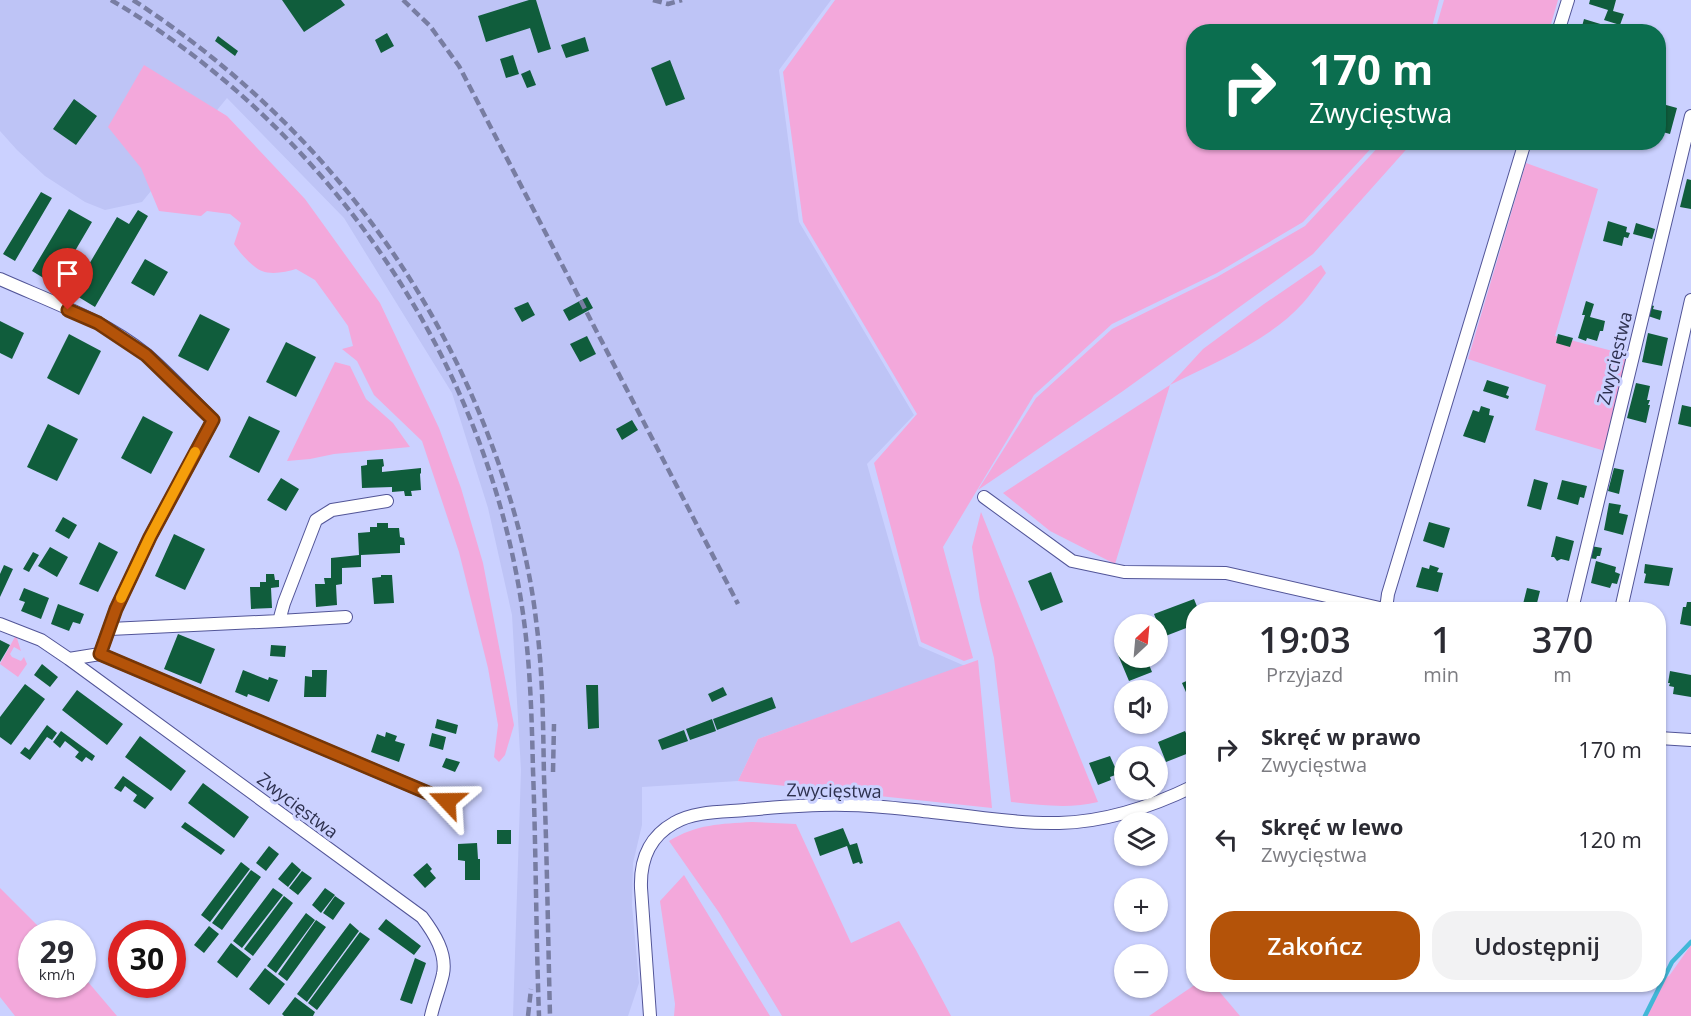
<!DOCTYPE html>
<html lang="pl">
<meta charset="utf-8">
<style>
body{margin:0;font-family:"Open Sans",sans-serif;background:#f2f2f3;color:#2b2b33;height:100vh;display:flex;flex-direction:column;font-size:22px;white-space:nowrap}
*{box-sizing:border-box;margin:0}
p{font-size:20px;color:#7c7c81}
.icon{flex:none;width:33px;height:33px;fill:none;stroke:currentColor;stroke-width:2;stroke-linecap:round;stroke-linejoin:round}
.map{position:relative;flex:1;overflow:hidden}
.sheet{position:absolute;left:1186px;top:602px;width:480px;height:390px;display:flex;flex-direction:column;background:#fff;border-radius:24px;box-shadow:0 2px 4px #0004}
.sheet>*{flex:none}
.top-card{position:absolute;left:1186px;top:24px;width:480px;height:126px;border-radius:24px;box-shadow:0 2px 4px #0004;background:#0b6e4f;color:#fff;overflow:hidden}
.needle{width:39px;rotate:26deg}
.fabs{position:absolute;left:1114px;top:614px;display:grid;gap:12px}
.fabs a{display:grid;place-items:center;width:54px;height:54px;border-radius:50%;background:#fff;box-shadow:0 2px 4px #0004;font-size:30px}
.speed{position:absolute;left:18px;top:920px;display:flex;gap:12px;font-size:30px;font-weight:700;text-align:center}
.speed>*{display:grid;place-content:center;width:78px;height:78px;border-radius:50%;background:#fff;box-shadow:0 2px 4px #0004;line-height:1}
.speed small{font-size:15px;font-weight:400}
.speed .limit{border:9px solid #d22;background:#fff;color:#111}
.pin{position:absolute;display:grid;place-items:center;width:51px;height:51px;color:#fff;margin:-62px -26px;border-radius:50% 50% 50% 0;rotate:-45deg;box-shadow:0 0 6px #0007}
.pin .icon{rotate:45deg}
.me{position:absolute;width:66px;margin:-33px;rotate:293deg;stroke-linejoin:round;filter:drop-shadow(0 0 4px #0008)}
.turn{display:flex;align-items:center;gap:21px;height:126px;padding:0 24px;font-size:27px}
.turn .icon{width:78px;height:78px;stroke-width:2.5}
.turn b{display:block;font-size:42px;line-height:51px}
.eta{display:flex;justify-content:space-evenly;align-items:center;height:102px;text-align:center}
.eta b{font-size:36px;font-weight:600;line-height:42px}
.button{display:flex;gap:12px;margin-top:auto;padding:12px 24px}
.button a{flex:1;height:69px;border-radius:24px;background:#b45309;color:#fff;font-size:24px;font-weight:600;line-height:69px;text-align:center}
.button a+a{background:#f2f2f3;color:#2b2b33}
ul{padding:0;list-style:none}
li{display:flex;align-items:center;gap:18px;height:90px;padding:0 24px}
li div{flex:1}
li b{display:block;font-size:22px}
li em{font-style:normal}
.map>svg:first-child{display:block}
.built{fill:#bec4f6}
.green{fill:#f3a8db}
.lines{fill:none;stroke-linecap:round;stroke-linejoin:round}
.stream{stroke:#42b7d7;stroke-width:4.5}
.building{fill:#105d3c}
.street-casing{stroke:#525598;stroke-width:14}
.street{stroke:#fff;stroke-width:12}
.rail{stroke:#787da2;stroke-width:4.5;stroke-dasharray:9 4.5;stroke-linecap:butt}
.route-casing{stroke:#753606;stroke-width:15}
.route{stroke:#b45309;stroke-width:10}
.slow{stroke:#f59e0b;stroke-width:10}
.labels{text-anchor:middle;dominant-baseline:central;stroke-width:6;stroke-linejoin:round;paint-order:stroke}
.street-label{font-size:18px;fill:#2e314f;stroke:#cbd1ff}
</style>
<div class="map">
<svg width="1691" height="1016" viewBox="0 0 1691 1016">
<rect width="100%" height="100%" fill="#cbd1ff"/>
<path class="built" d="M0,0H831L779,70L799,222L914,415L867,464L919,646L965,666L758,739L738,781L642,787V825L633,863L632,905L639,983L628,1016H513L521,770L512,615L488,508L452,393L344,218L227,98L142,202L105,210L85,202L45,176L17,150L0,131Z"/>
<path class="green" d="M835,0H1439L1431,31L1194,32V142L1376,143L1303,222L1217,273L1112,324L1034,395L943,547L973,658L964,661L921,642L874,463L917,414L803,222L783,72Z
M1444,0H1558L1549,31H1435Z
M144,65L227,116L305,199L380,303L439,428L461,488L483,563L514,725L505,755L499,762L494,757L498,725L488,668L459,552L422,441L374,395L357,361L342,349L353,346L348,326L331,302L315,280L296,269C286,272 272,275 262,271C253,268 239,252 234,244L241,223L230,214L207,211L201,216L159,211L141,168L108,127Z
M1382,143H1412L1313,254L1123,391L978,490L1036,398L1112,329L1217,277L1305,226Z
M1526,163L1598,189L1555,336L1628,355L1605,451L1535,430L1546,385L1468,359Z
M1321,265L1326,273C1318,283 1311,294 1303,303C1269,341 1215,362 1170,385L1115,564L1050,531L1003,493L1170,385L1203,349L1264,304Z
M335,362L350,366L366,399L393,423L410,447L334,454L310,459L287,461Z
M981,512L1098,802C1070,809 1039,805 1011,802L994,658L980,601L972,547Z
M16,635L21,651L14,647L10,654L12,657L21,661L24,657L27,664L18,677L0,664Z
M978,660L992,808L738,781L758,739Z
M752,822L796,824L851,943L899,921L916,950L951,1016H782L720,914L669,841C697,824 720,824 752,822Z
M684,875L770,1016H674L675,1004L660,901Z
M0,888L45,933H32V984H82L83,976L117,1016H15L0,997Z
M1691,945V1016H1647L1664,978L1669,976Z
M1196,984H1213L1240,1016H1149Z"/>
<g class="lines">
<path class="stream" d="M1645,1016L1672,962L1691,942"/>
</g>
<path class="building" d="M282,0H341L345,5L304,32Z
M529,0H536L551,49L538,53L530,28L486,42L478,16Z
M1590,0H1616L1613,11L1624,14L1620,25L1604,20L1608,10L1589,4Z
M1584,19L1607,26L1605,32L1581,30Z
M387,33L394,46L381,53L375,40Z
M218,36L238,51L235,56L215,41Z
M585,37L589,51L566,58L561,45Z
M513,55L519,74L506,78L500,59Z
M670,60L685,99L666,106L651,68Z
M530,70L536,85L527,88L521,74Z
M74,99L97,116L76,145L53,129Z
M1659,103L1677,108L1670,134L1659,131Z
M1687,179L1691,180V209L1680,207Z
M41,192L52,198L15,261L3,254Z
M69,209L92,222L55,285L32,271Z
M138,210L148,216L95,307L72,293L117,217L129,224Z
M1608,221L1627,227L1626,232L1630,233L1628,238L1624,237L1622,246L1603,241Z
M1636,223L1655,229L1652,239L1633,234Z
M145,259L168,272L154,296L131,283Z
M587,297L593,308L569,321L563,310Z
M1586,301L1594,304L1590,317L1605,321L1603,331H1600L1597,341L1587,338L1586,341L1578,338L1585,315H1582Z
M528,302L535,315L522,322L514,308Z
M1651,305L1654,306L1653,309L1662,311L1660,320L1648,316Z
M200,314L230,329L208,371L178,356Z
M0,321L24,333L12,359L0,353Z
M1648,333L1668,338L1662,366L1642,362Z
M69,334L101,351L79,395L47,378Z
M1558,334L1573,338L1570,347L1556,343Z
M587,336L596,354L580,362L570,344Z
M286,342L316,357L296,397L266,382Z
M1487,380L1509,387L1506,395L1509,396L1508,399L1483,391Z
M1636,383L1650,386L1647,400H1650L1648,405H1650L1646,423L1627,418Z
M1682,405L1691,407V427L1678,424Z
M1481,406L1490,409L1489,415L1494,416L1485,443L1463,436L1473,410L1479,412Z
M143,416L173,432L151,474L121,458Z
M249,416L280,431L259,473L229,457Z
M632,420L638,430L622,440L616,429Z
M48,424L78,439L57,481L27,467Z
M383,459L384,466L382,467V472L421,468V473L420,474L421,490L411,491L412,496H405L404,491L392,492V487L362,488L361,466L367,465V460Z
M1614,468L1624,470L1619,494L1608,491Z
M281,478L299,489L286,511L267,500Z
M1534,479L1548,483L1541,510L1527,506Z
M1562,480L1587,486L1584,498L1580,497L1578,505L1557,499Z
M1609,503L1621,505L1619,513L1628,515L1623,535L1604,530Z
M63,517L77,525L69,539L55,531Z
M1429,522L1450,528L1444,548L1423,541Z
M377,523H388V528H399L400,537L404,538L405,545H400V553L361,555V567L342,568V584L336,585L337,605L316,607L315,584H325L324,578H331V558L359,555L358,533L370,532V527H377Z
M174,534L205,549L185,590L155,576Z
M1556,536L1574,541L1569,561L1561,559L1557,561L1554,557H1551Z
M99,542L118,552L98,592L79,584Z
M1591,546L1602,548L1600,556H1597L1596,559L1588,558Z
M50,547L68,557L57,577L38,566Z
M33,552L39,555L29,572L23,569Z
M1596,561L1616,567L1615,572L1620,574L1617,584L1612,583L1610,588L1591,583Z
M1645,564L1673,568L1669,586L1644,583L1646,574L1644,573Z
M4,565L13,569L0,597V574Z
M1430,565L1439,568L1437,572L1443,573L1438,592L1416,587L1422,567L1429,569Z
M1051,572L1063,602L1041,611L1028,581Z
M266,574H274L275,580H279V587L271,588L272,608L251,609L250,587H260V582H266Z
M381,575H392L394,603L374,604L372,578L381,577Z
M24,588L49,598L41,619L21,611L25,602L19,600Z
M1527,588L1540,591L1536,607L1523,604Z
M1194,599L1198,609H1194V625L1163,637L1154,614Z
M1687,602H1691V626L1680,624L1683,607H1686Z
M58,604L84,614L80,624L73,622L69,631L51,624Z
M178,634L215,649L201,684L164,669Z
M0,640L10,645L0,662Z
M271,645L286,646L285,657L270,656Z
M1125,646V657H1146L1152,672L1129,681L1116,650Z
M42,664L58,677L50,687L34,675Z
M243,670L268,680L269,677L278,680L269,702L248,694L247,697L235,692Z
M312,670H327L326,697H304L305,676L312,677Z
M1670,671L1691,675V697L1673,694L1674,687L1669,686L1670,683H1668Z
M1193,678L1194,697L1189,699L1182,683Z
M25,684L45,699L11,745L0,737V717Z
M586,685H598L599,728L588,729Z
M723,687L727,695L712,702L708,694Z
M77,690L123,724L107,745L62,710Z
M772,697L776,708L717,730L713,719Z
M437,719L458,725L456,734L435,728Z
M712,719L716,731L690,740L686,729Z
M47,725L57,733L52,740L47,737L30,760L20,753L25,747L29,750Z
M684,730L688,741L662,750L658,740Z
M61,731L95,756L92,761L86,757L82,762L75,757L79,752L65,741L60,748L53,742Z
M1185,731L1194,751L1166,762L1158,742Z
M386,732L397,736L395,741L405,744L399,762L371,752L377,734L385,737Z
M432,733L446,737L443,750L429,746Z
M140,736L186,771L171,791L125,757Z
M1110,756L1118,774L1110,777L1111,780L1098,785L1089,763Z
M446,758L460,762L455,772L442,767Z
M123,776L154,798L145,809L133,801L137,795L125,786L121,792L114,788Z
M203,783L249,817L234,838L188,803Z
M185,822L225,850L221,855L181,827Z
M843,828L850,845L857,843L863,863L860,864L859,862L853,864L847,846L820,856L814,838Z
M497,830H511V844H497Z
M477,843L478,859H480V880H465V861L458,860V844Z
M269,846L279,854L266,871L256,863Z
M241,862L250,869L210,922L201,915Z
M292,862L301,870L288,887L278,879Z
M427,863L432,869L430,871L436,878L425,888L413,875Z
M251,870L261,877L222,930L212,923Z
M302,871L312,878L298,895L289,888Z
M273,888L283,895L242,948L233,941Z
M325,888L335,895L321,913L312,905Z
M284,896L293,903L253,956L244,949Z
M335,896L345,903L333,920L323,913Z
M306,913L315,920L276,973L267,966Z
M386,919L421,946L414,955L378,929Z
M316,920L326,927L287,981L278,974Z
M350,923L359,931L307,1002L297,994Z
M209,926L219,934L204,953L194,945Z
M360,932L370,939L317,1010L308,1003Z
M231,943L251,959L237,978L217,962Z
M415,958L426,963L412,1004L400,1000Z
M265,968L285,984L269,1005L249,989Z
M295,997L315,1012L313,1016H284L282,1014Z"/>
<g class="lines">
<defs>
<path id="street" d="M1558,32L1568,0
M0,279C49,301 105,320 147,355C170,375 191,398 213,420L150,537L116,609L100,654
M984,497L1072,561L1124,572L1226,573L1384,609
M1386,609L1388,594L1525,142
M1572,609L1691,116
M1621,609L1691,300
M346,617L279,621L284,603L316,520L332,510L387,501
M0,624L41,640L69,659L422,917C434,933 447,953 443,974C440,988 434,1002 431,1016
M110,629L279,621
M69,659L100,654L447,801
M1659,738L1691,740
M650,1016L641,888C640,860 649,837 674,823C694,811 723,812 745,810C779,807 812,804 846,805C874,805 903,809 932,812C974,816 1016,824 1059,823C1107,822 1151,807 1194,786"/>
</defs>
<use href="#street" class="street-casing"/>
<use href="#street" class="street"/>
<path class="rail" d="M111,0C340,135 501,382 527,647C531,688 532,729 533,770C536,852 536,934 539,1016
M133,0C297,107 421,257 490,440C512,498 529,559 536,620C543,672 543,725 544,777C547,857 548,936 550,1016
M403,0L430,26L459,66L738,604
M653,0L668,4L682,0
M553,772L554,724
M528,1016L531,989"/>
</g>
<g class="lines">
<defs>
<path id="route" d="M68,310L98,323L146,355L213,420L150,537L116,609L100,654L447,801"/>
</defs>
<use href="#route" class="route-casing"/>
<use href="#route" class="route"/>
<path class="slow" d="M121,598L150,537L195,452"/>
</g>
<g class="labels">
<g class="street-label">
<text transform="translate(1614 358) rotate(-76)">Zwycięstwa</text>
<text transform="translate(834 790) rotate(1)">Zwycięstwa</text>
<text transform="translate(298 805) rotate(37)">Zwycięstwa</text>
</g>
</g>
</svg>
<div class="fabs">
<a><svg class="needle" viewBox="-14 -14 28 28"><path d="M0-13l5 13h-10z" fill="#e53935"/><path d="M0 13l5-13h-10z" fill="#7c7c81"/></svg></a>
<a><svg class="icon" aria-label="sound" viewBox="0 0 24 24"><path d="M4 9h4l5-4v14l-5-4H4zM17 9q2 3 0 6"/></svg></a>
<a><svg class="icon" aria-label="search" viewBox="0 0 24 24"><circle cx="10" cy="10" r="6"/><path d="M15 15l6 6"/></svg></a>
<a><svg class="icon" aria-label="layers" viewBox="0 0 24 24"><path d="M12 4l9 5-9 5-9-5zM3 14l9 5 9-5"/></svg></a>
<a>+</a>
<a>−</a>
</div>
<div class="speed"><div>29<small>km/h</small></div><div class="limit">30</div></div>
<div class="pin" style="left:68px;top:310px;background:#d93025"><svg class="icon" aria-label="arrive" viewBox="0 0 24 24"><path d="M6 21V4h12l-3 4 3 4H6"/></svg></div>
<svg class="me" style="left:447px;top:801px" viewBox="-20 -20 40 40"><path d="M0-17L14 15 0 8-14 15z" fill="#b45309" stroke="#fff" stroke-width="4"/></svg>
<div class="top-card">
<div class="turn"><svg class="icon" aria-label="right" viewBox="0 0 24 24"><path d="M7 20v-9h11M14 6l5 5-5 5"/></svg><div><b>170 m</b>Zwycięstwa</div></div>
</div>
<section class="sheet">
<div class="eta">
<div><b>19:03</b><p>Przyjazd</p></div>
<div><b>1</b><p>min</p></div>
<div><b>370</b><p>m</p></div>
</div>
<ul>
<li><svg class="icon" aria-label="right" viewBox="0 0 24 24"><path d="M7 20v-9h11M14 6l5 5-5 5"/></svg><div><b>Skręć w prawo</b><p>Zwycięstwa</p></div><em>170 m</em></li>
<li><svg class="icon" aria-label="left" viewBox="0 0 24 24"><path d="M17 20v-9H6M10 6l-5 5 5 5"/></svg><div><b>Skręć w lewo</b><p>Zwycięstwa</p></div><em>120 m</em></li>
</ul>
<div class="button"><a>Zakończ</a><a>Udostępnij</a></div>
</section>
</div>
